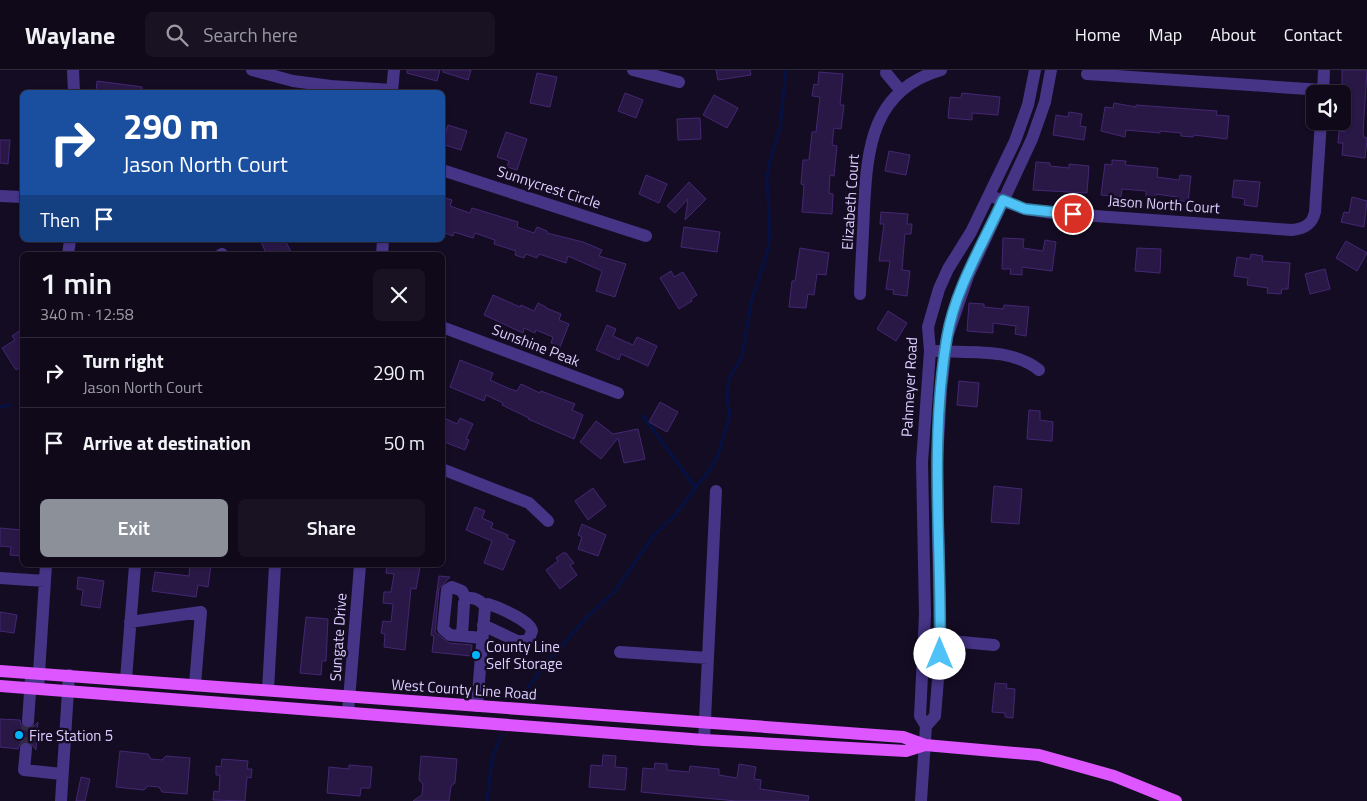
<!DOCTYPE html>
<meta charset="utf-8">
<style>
body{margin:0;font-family:"Titillium Web",sans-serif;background:#181223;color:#f1f3f6;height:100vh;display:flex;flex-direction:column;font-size:19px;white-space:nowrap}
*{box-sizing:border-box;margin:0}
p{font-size:16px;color:#9b9aa2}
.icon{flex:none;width:28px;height:28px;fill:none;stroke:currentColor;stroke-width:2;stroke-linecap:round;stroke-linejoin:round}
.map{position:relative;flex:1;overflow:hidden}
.side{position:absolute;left:20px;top:182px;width:425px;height:315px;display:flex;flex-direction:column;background:#0f091a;border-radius:8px;box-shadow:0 1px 4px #0004,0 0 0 1px #2f2a39}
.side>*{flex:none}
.hud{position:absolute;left:20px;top:20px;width:425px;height:152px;border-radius:8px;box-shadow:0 1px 4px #0004,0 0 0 1px #2f2a39;background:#1a4fa0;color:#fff;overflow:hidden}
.buttons{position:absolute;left:1306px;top:15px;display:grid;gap:10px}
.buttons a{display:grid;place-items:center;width:45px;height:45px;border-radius:8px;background:#0f091a;box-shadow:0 1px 4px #0004,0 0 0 1px #2f2a39;font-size:25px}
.pin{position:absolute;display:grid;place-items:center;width:42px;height:42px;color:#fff;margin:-21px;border:2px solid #fff;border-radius:50%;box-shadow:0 1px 5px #0007}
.me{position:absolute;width:55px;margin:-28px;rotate:0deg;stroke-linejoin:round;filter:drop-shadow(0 0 4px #0008)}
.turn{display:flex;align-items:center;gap:18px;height:105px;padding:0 20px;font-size:22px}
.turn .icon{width:65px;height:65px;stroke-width:2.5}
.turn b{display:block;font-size:35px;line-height:42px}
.then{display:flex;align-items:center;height:48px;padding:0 20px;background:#0003;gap:10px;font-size:19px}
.round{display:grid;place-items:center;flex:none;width:52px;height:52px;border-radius:8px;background:#181223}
.summary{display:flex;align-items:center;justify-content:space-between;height:85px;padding:0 20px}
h1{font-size:30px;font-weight:600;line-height:38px}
.cta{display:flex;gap:10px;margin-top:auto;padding:10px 20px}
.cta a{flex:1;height:58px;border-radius:8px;background:#8c9099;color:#fff;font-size:20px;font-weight:600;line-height:58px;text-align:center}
.cta a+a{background:#181223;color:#f1f3f6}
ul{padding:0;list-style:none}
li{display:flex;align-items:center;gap:15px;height:70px;padding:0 20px;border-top:1px solid #2f2a39}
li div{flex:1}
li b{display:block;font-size:19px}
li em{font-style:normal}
header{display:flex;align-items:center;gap:30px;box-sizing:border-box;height:70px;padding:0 25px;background:#0f091a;border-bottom:1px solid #2f2a39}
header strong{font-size:24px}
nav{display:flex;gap:28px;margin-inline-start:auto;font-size:18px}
.search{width:350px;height:45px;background:#181223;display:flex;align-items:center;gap:12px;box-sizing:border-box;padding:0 18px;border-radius:8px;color:#9b9aa2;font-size:19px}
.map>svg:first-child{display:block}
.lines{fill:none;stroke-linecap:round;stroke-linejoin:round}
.stream{stroke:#061143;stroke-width:3}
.building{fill:#291746;stroke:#442773}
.minor-tunnel{stroke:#322944;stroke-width:12;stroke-dasharray:12 6;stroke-linecap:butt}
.minor{stroke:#463486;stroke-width:12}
.major{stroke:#de56ff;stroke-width:12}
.route-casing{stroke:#337fa1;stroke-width:12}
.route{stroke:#4fc3f7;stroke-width:9}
.poi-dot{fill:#00b3fa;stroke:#140c23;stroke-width:2}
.labels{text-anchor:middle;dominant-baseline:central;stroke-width:5;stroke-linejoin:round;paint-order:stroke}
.street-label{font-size:15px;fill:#ddcfff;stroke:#140c23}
.poi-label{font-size:15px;fill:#ddcfff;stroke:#140c23;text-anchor:start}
</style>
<header>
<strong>Waylane</strong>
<div class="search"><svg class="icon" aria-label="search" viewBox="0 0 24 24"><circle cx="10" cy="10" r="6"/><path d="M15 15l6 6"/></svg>Search here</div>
<nav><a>Home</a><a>Map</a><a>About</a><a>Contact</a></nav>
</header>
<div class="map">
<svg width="1367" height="731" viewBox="0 0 1367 731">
<rect width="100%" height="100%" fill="#140c23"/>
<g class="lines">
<path class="stream" d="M0,337L10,335
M643,346L695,417
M523,625L543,597L587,547L614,522L654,465L675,445L711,398L718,385L730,344L727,328L729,309L742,286L751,233L767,184L770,165L767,108L770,90L780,58L786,0
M487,731L492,689L501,665"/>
</g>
<path class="building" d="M407,0H440L437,11L407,3Z
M443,0H471L468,10L443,2Z
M716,0H750L751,5L718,10Z
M1342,0H1367L1363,63L1364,67L1367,68L1365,88L1342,85L1343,73H1338L1339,61L1345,62L1346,39L1342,38Z
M819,2L843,4L840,35H844L841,59L834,58L832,75L837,76L834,106L830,105L829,123L833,124L832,144L802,142L804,115L801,114L803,90H809L812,62H816L820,27L812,26L814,14L818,15Z
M537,3L557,7L550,37L530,33Z
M97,11L142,17V22H96Z
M625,23L643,30L636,48L618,41Z
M962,23L1000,27L998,45L972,43V50L948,48L950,27L961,28Z
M714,25L738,38L727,58L703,45Z
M1114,33L1136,37V35L1217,41L1216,45L1229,46L1227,69L1194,65L1193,67L1181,66V63L1160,61V63L1126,60L1125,67L1101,61L1105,37L1113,38Z
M1069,42L1082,44L1080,56L1086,57L1084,70L1053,65L1056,45L1068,47Z
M700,48L701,69L678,70L677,49Z
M448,55L467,61L461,80L442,74Z
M506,62L527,69L517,100L507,97L509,91L497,87Z
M0,70H10L8,94L0,93Z
M889,81L910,85L906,105L885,101Z
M1112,90L1126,91L1125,95L1158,98L1157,107L1179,110L1180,105L1191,106L1188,132L1177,130V127L1156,124L1155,129L1146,128V121L1122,119L1121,127L1101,125L1105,94L1112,95Z
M1036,92L1050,93V96L1069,98V94L1089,96L1087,123L1033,120Z
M646,105L667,114L659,133L639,124Z
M1234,110L1260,112L1257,137L1244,135L1245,129L1232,127Z
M689,112L706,129L685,150L688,129L675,143L667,136Z
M442,127L452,130L450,136L470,143L472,138L518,152L517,157L534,163L537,157L547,161V163L583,172L602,180L599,186L626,194L615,227L596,221L602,201L568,186L566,193L539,184L537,188L526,184L524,188L515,185L516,181L494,174L495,170L475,163L473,168L454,162L453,166L442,162Z
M1352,127L1367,131L1364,157L1341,152L1344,142L1349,143Z
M881,142L908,144L907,154H912L911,164H905L902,200L910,201L907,226L893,224L894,220L886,219L890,191H879L884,154H880Z
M684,157L720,162L717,182L681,177Z
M1003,168L1024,169L1023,178L1043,181L1045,170L1056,172L1052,201L1022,197V205L1010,204L1011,199H1002Z
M260,170H285L291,182L285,185H267Z
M1346,171L1367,183L1357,201L1336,188Z
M800,178L829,183L826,205L817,204L814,225L808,224L806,238L789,237L792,211H795Z
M1137,178L1161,179L1160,203L1135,201Z
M1251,184L1263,186L1262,191L1290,193L1288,219H1282L1281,224L1267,223L1268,218L1247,215L1248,208L1234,206L1237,187L1250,189Z
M1325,199L1330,219L1310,224L1305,204Z
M671,201L674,207L683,202L697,225L691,229L692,231L679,239L660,208Z
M493,225L520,237L521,235L534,241L538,233L546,237V238L561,244L559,250L569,254L560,277L551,273L553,267L536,260L535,263L524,258L523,263L484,245Z
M969,233L984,234V237L1003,239L1004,235L1029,237L1026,266L1015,264L1016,256L993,253V263L967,261Z
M888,241L907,253L896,271L877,259Z
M607,255L616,259L613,266L633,275L637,267L657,276L648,296L621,284L619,290L596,280Z
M22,259V296L16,300L2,278L15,270L12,266Z
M460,290L493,303L490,310L510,319L517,321L521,314L540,323L541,321L575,334L572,340L583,345L574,369L528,349L529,348L502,335L503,333L486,325L484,331L450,317Z
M959,311L979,313L977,337L957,335Z
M660,332L678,342L667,362L649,352Z
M1029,340L1040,341V350L1053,352L1052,371L1027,369Z
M442,347L457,354L460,348L473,354L466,369L469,370L465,380L442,371Z
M596,351L613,364L638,359L645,389L624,393L618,368L601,389L580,372Z
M994,416L1022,419L1019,454L991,452Z
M593,418L606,436L588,450L575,431Z
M475,437L485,441L482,448L493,453L491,458L508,465L507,468L515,471L503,500L484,493L492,471L466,460Z
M582,454L606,465L598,486L578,479L582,467L578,465Z
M0,458L22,460V486L10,485L11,477L0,476Z
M563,483H566L574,493L570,495L577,505L560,519L546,500L558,491L556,488Z
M190,495H211L208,517L198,515L196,527L152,521L155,502L189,506Z
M387,495L420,497L416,519L411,518L405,580L384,577L385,564L381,563L383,551L391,552L393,534L383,533L384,522H391L394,504L386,503Z
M439,506L450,507L439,519L435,562L449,573L472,575L471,586L432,582L434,566L431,565Z
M78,507L104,511L100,538L81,535L83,520L77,519Z
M0,542L17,545L14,563L0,561Z
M306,547L328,549L326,591H322L321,605L300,603Z
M995,613L1007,614L1006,618L1015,619L1013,648L1005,647V643L992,642Z
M0,649L20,650L21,655L27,659L32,658L38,652L36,680L31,673L26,671L20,674L18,679L0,677Z
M120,681L148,684L151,689L162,690L166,686L190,688L187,724L162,722L159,717L148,716L144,720L116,717Z
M603,685L616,686L615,697L627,698L625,720L589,717L591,695L602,696Z
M421,686L457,689L455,713L451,716L449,731H413L422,725L423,714L419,710Z
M222,689L248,691L247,699H252L251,708L247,707L245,731L213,730L214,721L219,722L220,705H216V696L221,697Z
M655,693L667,694V700L689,702L690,696L719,699V705L737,708L739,694L756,697L754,709L761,710L760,719L809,726L808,731H736L641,722L643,698L654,699Z
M349,695L372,697L370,718H361L360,726L327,723L329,697L349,699Z
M81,707L90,709L85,731H76Z"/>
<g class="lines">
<path class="minor-tunnel" d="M26,679L28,651"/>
<path class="minor" d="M73,0L74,22
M252,0L293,11L331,16L392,20
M633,0L679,12
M886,3L901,21
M1087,4L1323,20
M392,22L394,0
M1323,24L1324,0
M442,100L646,166
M0,126L22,127
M996,128L1025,139L1053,143L1292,160C1304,159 1312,155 1315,142L1321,51
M68,185L70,170
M220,185L222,184
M382,185L383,170
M860,224C861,196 863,167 864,139C867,78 872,20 941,0
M442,257L618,323
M937,281C970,283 1012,278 1039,300
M442,399L529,433L548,451
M0,508L45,511
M466,529L462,521L452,517L447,520L443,559L450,565L482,568
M130,552L201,542L195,614
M483,555L519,572L529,569L532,561C531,551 498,537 488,534L485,537
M462,566L464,533L466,529C473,526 482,531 485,537L477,636
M940,570L994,575
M620,582L708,588
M126,609L135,495
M38,618L46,495
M268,620L275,495
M348,642L360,495
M28,651L31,608
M926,656L920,646L925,545L922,392L930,281L928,257L939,219L948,199L971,162L1015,71L1028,35L1035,0
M704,670L716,421
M26,679L24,700L62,704
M61,731L69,605
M921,731L926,656L935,646L940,585L937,391L941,320L947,267L968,206L1032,69L1045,32L1051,0"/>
<path class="major" d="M0,601L903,667L925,675L1039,685L1114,706L1176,731
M0,616L704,670L906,681L925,675"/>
</g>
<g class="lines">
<defs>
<path id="route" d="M940,584C942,479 929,372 947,267C955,219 983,174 1003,130L1025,139L1073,144"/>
</defs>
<use href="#route" class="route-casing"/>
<use href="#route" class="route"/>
</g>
<g class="poi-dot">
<circle cx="476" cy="585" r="5"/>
<circle cx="19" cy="665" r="5"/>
</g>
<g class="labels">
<g class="street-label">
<text transform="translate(549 117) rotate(18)">Sunnycrest Circle</text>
<text transform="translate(850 132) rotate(-86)">Elizabeth Court</text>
<text transform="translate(1164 134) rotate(4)">Jason North Court</text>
<text transform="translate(536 275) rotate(21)">Sunshine Peak</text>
<text transform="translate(909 317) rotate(-87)">Pahmeyer Road</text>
<text transform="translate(338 567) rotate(-86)">Sungate Drive</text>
<text transform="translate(464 619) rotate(4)">West County Line Road</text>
</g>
<g class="poi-label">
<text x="486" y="576">County Line<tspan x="486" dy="17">Self Storage</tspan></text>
<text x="29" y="665">Fire Station 5</text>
</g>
</g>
</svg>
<div class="buttons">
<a><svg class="icon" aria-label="sound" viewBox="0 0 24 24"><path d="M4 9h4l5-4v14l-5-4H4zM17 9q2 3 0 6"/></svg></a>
</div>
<div class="pin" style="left:1073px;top:144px;background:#d93025"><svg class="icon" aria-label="arrive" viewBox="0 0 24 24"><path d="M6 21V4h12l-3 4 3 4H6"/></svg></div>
<svg class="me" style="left:940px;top:584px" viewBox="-20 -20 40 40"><circle r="19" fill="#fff"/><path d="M0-13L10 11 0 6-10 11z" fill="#4fc3f7"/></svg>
<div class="hud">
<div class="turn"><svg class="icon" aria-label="right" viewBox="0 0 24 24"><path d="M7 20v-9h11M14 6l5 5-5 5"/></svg><div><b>290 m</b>Jason North Court</div></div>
<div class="then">Then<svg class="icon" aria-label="arrive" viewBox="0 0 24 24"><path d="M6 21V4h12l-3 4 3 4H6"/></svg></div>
</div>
<section class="side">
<div class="summary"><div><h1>1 min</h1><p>340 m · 12:58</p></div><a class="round"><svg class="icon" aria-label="close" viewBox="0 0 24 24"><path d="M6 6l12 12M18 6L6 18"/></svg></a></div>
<ul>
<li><svg class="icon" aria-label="right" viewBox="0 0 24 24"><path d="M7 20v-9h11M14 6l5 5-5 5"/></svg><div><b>Turn right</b><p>Jason North Court</p></div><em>290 m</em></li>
<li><svg class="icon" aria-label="arrive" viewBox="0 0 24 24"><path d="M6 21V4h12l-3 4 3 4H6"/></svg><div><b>Arrive at destination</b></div><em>50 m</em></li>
</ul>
<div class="cta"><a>Exit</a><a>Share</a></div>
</section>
</div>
